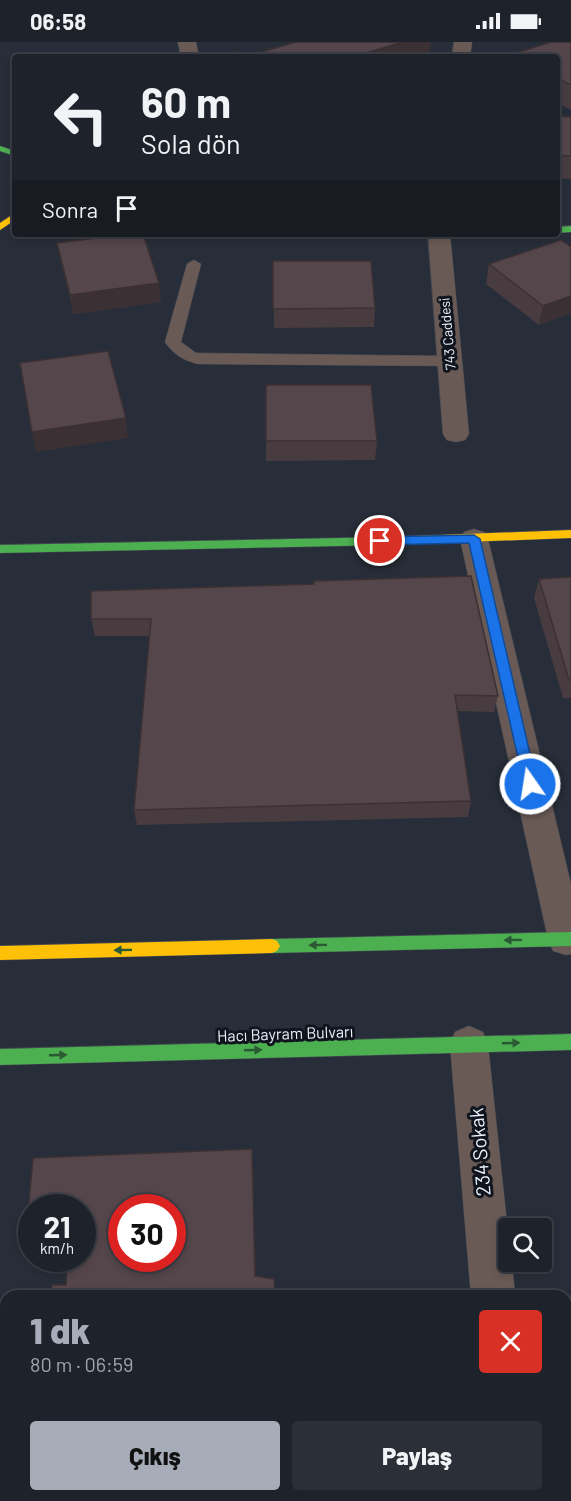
<!DOCTYPE html>
<html lang="tr">
<meta charset="utf-8">
<style>
body{margin:0;font-family:Barlow,sans-serif;background:#2b2f37;color:#f1f3f6;height:100vh;display:flex;flex-direction:column;font-size:22px;white-space:nowrap}
*{box-sizing:border-box;margin:0}
p{font-size:20px;color:#a1a4a9}
.icon{flex:none;width:33px;height:33px;fill:none;stroke:currentColor;stroke-width:2;stroke-linecap:round;stroke-linejoin:round}
.map{position:relative;flex:1;overflow:hidden}
.sheet{position:absolute;left:0px;top:1248px;width:572px;height:212px;display:flex;flex-direction:column;background:#1e222b;border-radius:18px 18px 0 0;box-shadow:0 3px 9px #0003,0 0 0 2px #3c3f47}
.sheet>*{flex:none}
.banner{position:absolute;left:12px;top:12px;width:548px;height:183px;border-radius:6px;box-shadow:0 3px 9px #0003,0 0 0 2px #3c3f47;background:#1e222b;color:#f1f3f6;overflow:hidden}
.buttons{position:absolute;left:498px;top:1176px;display:grid;gap:12px}
.buttons a{display:grid;place-items:center;width:54px;height:54px;border-radius:6px;background:#1e222b;box-shadow:0 3px 9px #0003,0 0 0 2px #3c3f47;font-size:30px}
.speed{position:absolute;left:18px;top:1152px;display:flex;gap:12px;font-size:30px;font-weight:700;text-align:center}
.speed>*{display:grid;place-content:center;width:78px;height:78px;border-radius:50%;background:#1e222b;box-shadow:0 3px 9px #0003,0 0 0 2px #3c3f47;line-height:1}
.speed small{font-size:15px;font-weight:400}
.speed .limit{border:9px solid #d22;background:#fff;color:#111}
.pin{position:absolute;display:grid;place-items:center;width:51px;height:51px;color:#fff;margin:-26px;border:3px solid #fff;border-radius:50%;box-shadow:0 2px 6px #0007}
.me{position:absolute;width:66px;margin:-33px;rotate:347deg;stroke-linejoin:round;filter:drop-shadow(0 0 4px #0008)}
.turn{display:flex;align-items:center;gap:21px;height:126px;padding:0 30px;font-size:27px}
.turn .icon{width:78px;height:78px;stroke-width:2.5}
.turn b{display:block;font-size:42px;line-height:51px}
.then{display:flex;align-items:center;height:57px;padding:0 30px;background:#0003;gap:12px;font-size:22px}
.round{display:grid;place-items:center;flex:none;width:63px;height:63px;border-radius:6px;background:#2b2f37}
.headline{display:flex;align-items:center;justify-content:space-between;height:102px;padding:0 30px}
h1{font-size:36px;font-weight:800;line-height:45px;color:#a7adb8}
.action{display:flex;gap:12px;margin-top:auto;padding:12px 30px}
.action a{flex:1;height:69px;border-radius:6px;background:#a7adb8;color:#111;font-size:24px;font-weight:800;line-height:69px;text-align:center}
.action a+a{background:#2b2f37;color:#f1f3f6}
.status{display:flex;justify-content:space-between;align-items:center;height:42px;padding:0 30px;background:#1e222b;direction:ltr}
.status svg{height:16px;fill:currentColor}
.map>svg:first-child{display:block}
.lines{fill:none;stroke-linecap:round;stroke-linejoin:round}
.lane-casing{stroke:#454a53;stroke-width:1}
.street-casing{stroke:#454a53;stroke-width:1}
.fast-casing{stroke:#454a53;stroke-width:1}
.slow-casing{stroke:#454a53;stroke-width:1}
.lane{fill:#6a5a56;fill-rule:evenodd}
.street{fill:#6a5a56;fill-rule:evenodd}
.fast{fill:#4caf50;fill-rule:evenodd}
.slow{fill:#ffc107;fill-rule:evenodd}
.wall{fill:#483c40;fill-rule:evenodd}
.shaded-wall{fill:#3b3134}
.building{fill:#54464b;stroke:#3b3134;stroke-width:1.5;fill-rule:evenodd}
.oneway{fill:#2a5a34}
.route{fill:#1a73e8;stroke:#114b97;stroke-width:1.5}
.labels{text-anchor:middle;dominant-baseline:central;stroke-width:6;stroke-linejoin:round;paint-order:stroke}
.far-street-label{font-size:14px;fill:#ecf2fd;stroke:#0f141d}
.street-label{font-size:16px;fill:#ecf2fd;stroke:#0f141d}
.near-street-label{font-size:20px;fill:#ecf2fd;stroke:#0f141d}
</style>
<div class="status"><b>06:58</b><svg viewBox="0 0 49 12"><path d="M0 12V9h3v3zM5 12V6h3v6zM10 12V3h3v9zM15 12V0h3v12zM26 1h20v11H26zM47 4h2v5h-2z"/></svg></div>
<div class="map">
<svg width="571" height="1459" viewBox="0 0 571 1459">
<rect width="100%" height="100%" fill="#282e39"/>
<g class="lines">
<defs>
<path id="lane" d="M194,218L201,222L181,300L196,311L450,314L458,319L450,324L198,322C183,318 174,313 165,300L187,222Z"/>
<path id="street" d="M178,0H196L199,15H181Z
M454,0H472L470,15H452Z
M428,192H450L469,392L465,398L456,400L447,398L443,392Z
M474,487L484,490L488,497L571,842V912L566,913L553,909L548,897L460,497L464,490Z
M469,984L483,990L488,1003L508,1191V1220H512L515,1254H471L450,1003L455,990Z
M487,1454H535L536,1459H488Z"/>
<path id="fast" d="M0,104L15,109V114L0,109Z
M571,184V190L556,191V185Z
M389,495L395,499L389,503L0,511V503Z
M571,890V904L272,911L267,909L264,904L267,899L272,897Z
M571,992V1008L0,1023V1007Z"/>
<path id="slow" d="M15,171V178L0,188V181Z
M571,488V496L389,503L383,499L389,495Z
M272,897L277,899L280,904L277,909L272,911L0,918V904Z"/>
</defs>
<use href="#lane" class="lane-casing"/>
<use href="#street" class="street-casing"/>
<use href="#fast" class="fast-casing"/>
<use href="#slow" class="slow-casing"/>
<use href="#lane" class="lane"/>
<use href="#street" class="street"/>
<use href="#fast" class="fast"/>
<use href="#slow" class="slow"/>
</g>
<path class="wall" d="M571,0V68L556,60V15H513V12Z
M556,74L571,75V137L556,136Z
M57,201L161,260L74,272L61,220Z
M571,205L539,283L486,242L489,222Z
M273,219L375,266L374,285L274,286Z
M266,399H377L375,418L266,419Z
M571,535V656H563L534,556L539,537Z
M91,549L498,654L494,670L457,669L471,759L468,775L137,783L134,768L150,594H95L91,577Z
M252,1107L256,1234L274,1237L275,1254H51L52,1243H66L67,1216H82V1166H32V1186L27,1181L33,1116ZM122,1166H172V1216H122Z
M537,1454H566L571,1459H533H538Z"/>
<path class="shaded-wall" d="M403,0H431L430,13L423,15H353Z
M159,241L161,260L74,272L70,253Z
M571,254V271L539,283L543,264Z
M126,376L128,396L36,410L32,390Z
M252,1107L253,1118L256,1242L255,1234Z"/>
<path class="building" d="M296,0H403L353,15H244Z
M551,0H571V43L556,35V15H519L513,12Z
M234,9L243,15H230Z
M556,74L571,75V114L556,113Z
M128,192H143L159,241L70,253L57,201Z
M561,198L571,205V254L543,264L489,222Z
M273,219H371L375,266L273,267Z
M108,309L126,376L32,390L20,321Z
M266,343H371L377,399H266Z
M471,534L498,654L455,653L471,759L134,768L151,577H91V549L314,542V539Z
M571,535V638H569L539,537Z
M252,1107L255,1234L274,1237L275,1254H51L52,1243H66L67,1216H82V1166H32V1180L27,1181L33,1116ZM122,1166H172V1216H122Z
M566,1344H571V1459H534H545L548,1456L547,1454H566Z"/>
<defs><path id="oneway-solid" d="M-6-.8H1V-3.2L6.5 0L1 3.2V.8H-6Z" transform="scale(1.5)"/></defs>
<g class="oneway">
<use href="#oneway-solid" transform="translate(513 898) rotate(179)"/>
<use href="#oneway-solid" transform="translate(318 903) rotate(179)"/>
<use href="#oneway-solid" transform="translate(123 908) rotate(179)"/>
<use href="#oneway-solid" transform="translate(511 1001) rotate(-2)"/>
<use href="#oneway-solid" transform="translate(253 1008) rotate(-2)"/>
<use href="#oneway-solid" transform="translate(58 1013) rotate(-2)"/>
</g>
<path class="route" d="M474,493L480,497L537,742L535,746H526L524,742L469,501L380,503L374,499L380,495Z"/>
<g class="labels">
<g class="far-street-label">
<text transform="translate(447 292) rotate(-95)">743 Caddesi</text>
</g>
<g class="street-label">
<text transform="translate(285 991) rotate(-2)">Hacı Bayram Bulvarı</text>
</g>
<g class="near-street-label">
<text transform="translate(479 1110) rotate(-95)">234 Sokak</text>
</g>
</g>
</svg>
<div class="buttons">
<a><svg class="icon" aria-label="search" viewBox="0 0 24 24"><circle cx="10" cy="10" r="6"/><path d="M15 15l6 6"/></svg></a>
</div>
<div class="speed"><div>21<small>km/h</small></div><div class="limit">30</div></div>
<div class="pin" style="left:380px;top:499px;background:#d93025"><svg class="icon" aria-label="arrive" viewBox="0 0 24 24"><path d="M6 21V4h12l-3 4 3 4H6"/></svg></div>
<svg class="me" style="left:530px;top:742px" viewBox="-20 -20 40 40"><circle r="17" fill="#1a73e8" stroke="#fff" stroke-width="3"/><path d="M0-11L8 9 0 5-8 9z" fill="#fff"/></svg>
<div class="banner">
<div class="turn"><svg class="icon" aria-label="left" viewBox="0 0 24 24"><path d="M17 20v-9H6M10 6l-5 5 5 5"/></svg><div><b>60 m</b>Sola dön</div></div>
<div class="then">Sonra<svg class="icon" aria-label="arrive" viewBox="0 0 24 24"><path d="M6 21V4h12l-3 4 3 4H6"/></svg></div>
</div>
<section class="sheet">
<div class="headline"><div><h1>1 dk</h1><p>80 m · 06:59</p></div><a class="round" style="background:#d93025;color:#fff"><svg class="icon" aria-label="close" viewBox="0 0 24 24"><path d="M6 6l12 12M18 6L6 18"/></svg></a></div>
<div class="action"><a>Çıkış</a><a>Paylaş</a></div>
</section>
</div>
